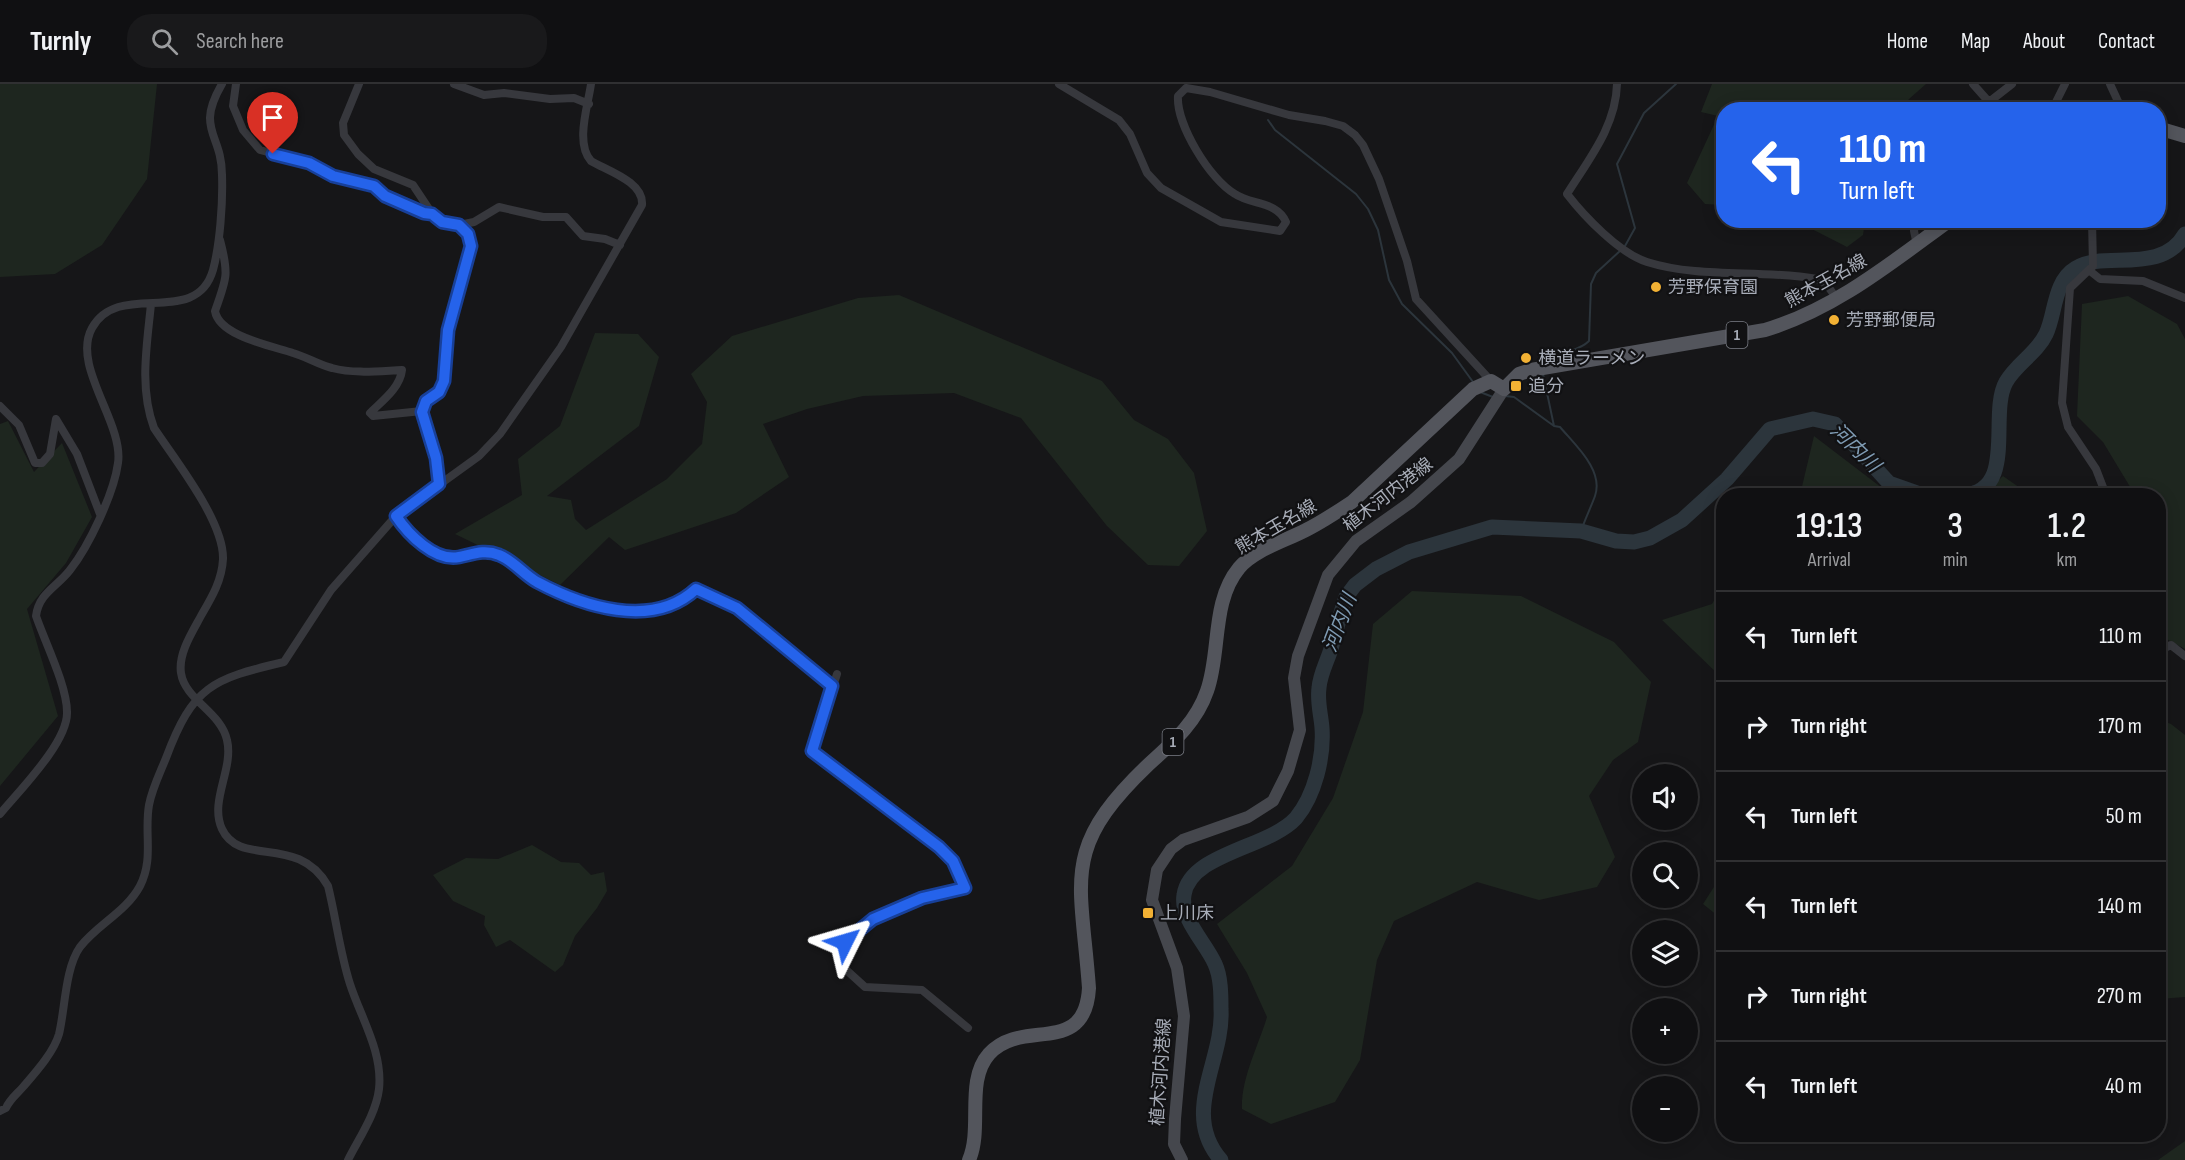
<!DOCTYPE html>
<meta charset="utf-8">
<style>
body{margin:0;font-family:"Sofia Sans Condensed","Noto Sans JP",sans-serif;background:#19191b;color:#f1f3f6;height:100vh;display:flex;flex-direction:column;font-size:22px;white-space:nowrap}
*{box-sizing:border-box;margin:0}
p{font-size:20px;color:#9c9d9f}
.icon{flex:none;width:33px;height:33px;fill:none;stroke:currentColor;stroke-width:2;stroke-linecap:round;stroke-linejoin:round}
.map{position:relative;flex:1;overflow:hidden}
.details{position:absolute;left:1716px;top:404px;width:450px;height:654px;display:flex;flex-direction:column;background:#101012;border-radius:24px;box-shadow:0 3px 15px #0003,0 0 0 2px #303032}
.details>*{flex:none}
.top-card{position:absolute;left:1716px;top:18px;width:450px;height:126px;border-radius:24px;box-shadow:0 3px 15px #0003,0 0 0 2px #303032;background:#2563eb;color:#fff;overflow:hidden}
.controls{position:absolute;left:1632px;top:680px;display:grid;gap:12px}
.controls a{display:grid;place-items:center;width:66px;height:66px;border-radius:50%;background:#101012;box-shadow:0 3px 15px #0003,0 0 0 2px #303032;font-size:30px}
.pin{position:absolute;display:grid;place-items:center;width:51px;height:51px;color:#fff;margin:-62px -26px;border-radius:50% 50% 50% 0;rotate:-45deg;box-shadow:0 0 6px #0007}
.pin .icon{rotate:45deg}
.me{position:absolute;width:66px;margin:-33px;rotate:50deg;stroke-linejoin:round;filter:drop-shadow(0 0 4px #0008)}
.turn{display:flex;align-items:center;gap:21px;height:126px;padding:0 24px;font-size:27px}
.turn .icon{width:78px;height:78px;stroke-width:2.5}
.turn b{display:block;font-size:42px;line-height:51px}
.eta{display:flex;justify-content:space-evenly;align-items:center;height:102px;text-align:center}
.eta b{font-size:36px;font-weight:600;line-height:42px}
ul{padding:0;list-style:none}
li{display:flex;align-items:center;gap:18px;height:90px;padding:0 24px;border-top:2px solid #303032}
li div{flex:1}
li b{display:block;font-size:22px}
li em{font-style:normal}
header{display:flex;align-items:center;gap:36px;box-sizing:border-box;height:84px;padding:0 30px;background:#101012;border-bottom:2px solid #303032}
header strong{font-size:28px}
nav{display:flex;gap:33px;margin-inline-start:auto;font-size:21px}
.search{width:420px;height:54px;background:#19191b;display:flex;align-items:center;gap:15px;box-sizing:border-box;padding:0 21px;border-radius:24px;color:#9c9d9f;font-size:22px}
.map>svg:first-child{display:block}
.green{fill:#1e261f}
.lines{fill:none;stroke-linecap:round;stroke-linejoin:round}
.stream{stroke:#2c353c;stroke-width:2}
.river{stroke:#2c353c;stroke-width:15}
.minor{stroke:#37383d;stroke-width:8}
.secondary{stroke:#45474d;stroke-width:12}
.primary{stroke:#53555c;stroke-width:14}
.route-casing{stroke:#184099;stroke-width:15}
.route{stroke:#2563eb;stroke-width:10}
.poi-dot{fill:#f2b134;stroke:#111113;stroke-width:2}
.labels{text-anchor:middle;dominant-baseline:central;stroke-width:4.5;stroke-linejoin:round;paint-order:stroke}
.shield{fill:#111113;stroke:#7b7e86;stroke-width:1.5}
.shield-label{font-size:16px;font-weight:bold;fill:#a8adb8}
.street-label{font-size:18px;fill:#a8adb8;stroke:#111113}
.poi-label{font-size:18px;fill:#a8adb8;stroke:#111113;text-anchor:start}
.water-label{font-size:20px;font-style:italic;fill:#7f9bb3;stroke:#111113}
</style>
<header>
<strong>Turnly</strong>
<div class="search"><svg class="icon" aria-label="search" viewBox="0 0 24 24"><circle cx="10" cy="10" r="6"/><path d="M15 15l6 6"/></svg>Search here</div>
<nav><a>Home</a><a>Map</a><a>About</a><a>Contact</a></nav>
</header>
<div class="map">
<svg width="2185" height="1076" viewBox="0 0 2185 1076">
<rect width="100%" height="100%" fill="#161618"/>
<path class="green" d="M0,0H157L147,95L102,161L55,190L0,193Z
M1712,0H1926L1909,15L1903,25L1724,26L1723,121L1705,120L1687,99L1718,32L1701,28Z
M1772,137H1865L1863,151L1847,163L1806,142L1793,146Z
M899,211L1102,297L1134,336L1168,355L1194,389L1207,447L1179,482L1148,481L1107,442L1021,334L954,309L863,312L807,325L763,340L789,393L736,429L625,466L609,453L560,501L455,450L522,411L518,375L560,342L595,249L638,250L659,273L639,342L547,412L571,416L575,435L586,446L667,395L702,360L707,318L691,290L732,252L858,214Z
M2128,212L2177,240L2185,255V565L2159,551L2158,411H2135L2103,358L2077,332L2082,220Z
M8,337L34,388L62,359L92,433L66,479L27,525L58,632L0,702V340Z
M1814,352L1886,407L1905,411H1800Z
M2003,392L2030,411H1982Z
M1723,501V595L1662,536L1712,520Z
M1412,507L1521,512L1614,558L1651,598L1638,658L1613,676L1589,712L1615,773L1597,803L1539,816L1477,798L1394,837L1377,876L1360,976L1335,1018L1271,1040L1242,1025C1241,994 1258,963 1267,933L1247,889L1217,840L1292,782L1333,714L1363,628L1373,540Z
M2158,635L2171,640L2185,651V913L2159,915Z
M532,761L561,778L579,779L591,791L604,788L607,807L597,824L575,852L563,881L555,888L510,856L496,863L484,841L485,832L453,817L433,791L466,774L498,775Z
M1723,789V836L1703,820Z
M2185,1057V1076H2158Z"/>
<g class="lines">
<path class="stream" d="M1268,36L1275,46L1356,110L1368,125L1378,146L1389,196L1402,220L1452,269L1473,298
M1625,162L1635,144L1617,80L1644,29L1676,0
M1555,274C1566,266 1579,267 1589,257L1591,200L1596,189L1621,166
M1543,290L1554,342
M1480,308L1493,313
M1505,312L1514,313L1554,342L1560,343C1575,361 1604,386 1595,412C1591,423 1585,435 1581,447"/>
<path class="river" d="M1963,411C2018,408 1988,330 2006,298C2016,280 2037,269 2046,250C2056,229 2053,198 2076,184C2104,166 2161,192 2185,150
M1221,1076C1180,1029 1224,977 1221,925C1221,911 1221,893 1215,880C1206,859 1180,835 1184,811C1190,769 1269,764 1296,734C1315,711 1324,673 1322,644C1321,631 1317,617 1319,604C1320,590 1327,578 1331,565C1336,548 1340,530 1346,513L1355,501L1376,485L1409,468L1492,443L1581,447L1616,457L1634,458L1650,454L1682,436L1727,395L1770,345L1813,335L1835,340L1889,399L1923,411"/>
<path class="minor" d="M236,0L233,22L243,46L260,66L309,79L333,92L374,102L385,112L424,129L432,130
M359,0L343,39L344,51L358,70L374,85L413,101L435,134L459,141L474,138L499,123L543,133H566L583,152L605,155L620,161
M454,0L484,11L504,9L550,15L574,14L589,20
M1059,0L1119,36L1130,50L1147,89L1161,104L1221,138L1280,147L1286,138C1277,117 1251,121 1235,110C1210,96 1176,40 1178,12L1186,4L1210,8L1289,31L1325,37L1343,42L1355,51L1363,61L1379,95L1407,177L1416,215L1491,297
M1617,0C1616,42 1589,75 1567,110C1584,132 1619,169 1647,178C1701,195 1762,185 1817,195L1827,201L1837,215
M1973,0L1989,18
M2110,0L2122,26
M1993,26L1989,18L2012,0
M2052,26L2065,0
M1916,136L1914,147L1917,161
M2092,136L2093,182L2070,204L2062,319L2068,343L2096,385L2106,411
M220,156C229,190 227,194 215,227C219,252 272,262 293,269C307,273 319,281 332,284C355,290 379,287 402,286C400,304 382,317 370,329L373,332L422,327
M2090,187L2100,195L2143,197L2185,214
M151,220C147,261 139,304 154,344C175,376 224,437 223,475C222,496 212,513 202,530C193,547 178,569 181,589C185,616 221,628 227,656C234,685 209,717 222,745C240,784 298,749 328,802C336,834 340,869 350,900C361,934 383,968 379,1005C376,1030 359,1054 348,1076
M0,322L19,341L35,379H42L50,370L56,335L77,370L100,430
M439,400L436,374L422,328L426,317L439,307L444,296L448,246L471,162L467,150L459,141
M396,432C408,450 435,478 459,473C473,470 485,464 499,471C513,476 523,490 537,498C583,522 652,546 696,505L737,524L832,602
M2158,567L2171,561L2185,572
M837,590L812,667L939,763L953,777L965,804C923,814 865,825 841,865L843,883L865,903L922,906L968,944
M0,730C19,707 68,658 67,628C67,602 45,558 36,532C39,509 57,503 70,486C89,462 114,409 118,379C124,339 71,282 92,244C119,195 196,245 213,186C220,160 223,118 222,91C222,49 195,46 222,0
M0,1027L6,1024C10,1015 17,1010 23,1003C35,989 54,968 59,950C65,926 65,884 80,863C98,840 126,828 140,802C154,775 144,749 149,721C152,705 160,689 166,674C193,602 212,595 284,578L331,506L396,432L479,372L500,350L561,263L642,121C644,98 608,87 591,77C575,59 588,22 591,0"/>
<path class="secondary" d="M1182,1076L1174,1060L1175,1035L1184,932L1177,884L1152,816L1157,786L1171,765L1183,756L1248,733L1273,717L1288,687L1300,646L1294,594L1298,572L1328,491L1356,457L1411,418L1459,375L1504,305"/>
<path class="primary" d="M2158,44L2185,52
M969,1076C983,1044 965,997 989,970C1022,933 1085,974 1089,904C1081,794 1060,765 1148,681C1172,659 1196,639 1207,607C1221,568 1211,518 1239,484C1254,466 1285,457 1306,446C1322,438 1337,428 1352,418L1473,305L1491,297L1504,305L1519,290L1531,286L1765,246C1835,225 1891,179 1950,136"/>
</g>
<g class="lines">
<defs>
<path id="route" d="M273,70L309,79L333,92L374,102L385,112L424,129L432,130L442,138L459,141L468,150L471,162L448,246L444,297L439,308L426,317L422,328L436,374L439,400L396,432C408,450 435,478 459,473C473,470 485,465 499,471C513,476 523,490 537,498C582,522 652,546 696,505L737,524L832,602L812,667L939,763L953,777L965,804L922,814L873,835L845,858"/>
</defs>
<use href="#route" class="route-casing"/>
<use href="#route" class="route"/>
</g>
<g class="poi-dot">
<circle cx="1656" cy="203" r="6"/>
<circle cx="1834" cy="236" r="6"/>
<circle cx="1526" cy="274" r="6"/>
<rect x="1510" y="296" width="12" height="12" rx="3"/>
<rect x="1142" y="823" width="12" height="12" rx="3"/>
</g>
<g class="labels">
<g class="shield">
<rect x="1726.5" y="238" width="21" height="26" rx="4.5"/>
<rect x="1162.5" y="645" width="21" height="26" rx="4.5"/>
</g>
<g class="shield-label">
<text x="1737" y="251">1</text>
<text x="1173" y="658">1</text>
</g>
<g class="street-label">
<text transform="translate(1826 197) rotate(-29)">熊本玉名線</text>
<text transform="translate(1388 411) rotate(-38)">植木河内港線</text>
<text transform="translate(1276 443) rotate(-30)">熊本玉名線</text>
<text transform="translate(1161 988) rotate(-86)">植木河内港線</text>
</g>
<g class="poi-label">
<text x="1668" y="203">芳野保育園</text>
<text x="1846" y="236">芳野郵便局</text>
<text x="1538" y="274">横道ラーメン</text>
<text x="1528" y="302">追分</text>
<text x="1160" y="829">上川床</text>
</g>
<g class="water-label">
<text transform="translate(1855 364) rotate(44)">河内川</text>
<text transform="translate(1340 539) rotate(-69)">河内川</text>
</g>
</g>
</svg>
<div class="controls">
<a><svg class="icon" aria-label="sound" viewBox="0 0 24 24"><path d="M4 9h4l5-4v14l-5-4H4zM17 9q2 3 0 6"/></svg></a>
<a><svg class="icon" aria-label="search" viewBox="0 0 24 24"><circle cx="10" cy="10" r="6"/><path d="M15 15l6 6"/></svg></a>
<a><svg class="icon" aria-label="layers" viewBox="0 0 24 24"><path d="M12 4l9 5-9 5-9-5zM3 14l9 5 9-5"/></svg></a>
<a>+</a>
<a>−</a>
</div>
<div class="pin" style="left:273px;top:70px;background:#d93025"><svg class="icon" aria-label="arrive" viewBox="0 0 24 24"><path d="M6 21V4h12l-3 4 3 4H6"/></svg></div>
<svg class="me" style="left:845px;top:858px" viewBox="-20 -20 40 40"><path d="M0-17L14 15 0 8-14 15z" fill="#2563eb" stroke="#fff" stroke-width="4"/></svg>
<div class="top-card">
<div class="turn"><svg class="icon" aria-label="left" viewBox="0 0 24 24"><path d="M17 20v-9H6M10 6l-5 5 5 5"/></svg><div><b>110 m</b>Turn left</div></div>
</div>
<section class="details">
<div class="eta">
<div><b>19:13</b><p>Arrival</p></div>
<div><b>3</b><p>min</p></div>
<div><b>1.2</b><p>km</p></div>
</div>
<ul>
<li><svg class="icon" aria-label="left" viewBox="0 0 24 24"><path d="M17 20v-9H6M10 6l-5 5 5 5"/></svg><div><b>Turn left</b></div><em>110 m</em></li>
<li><svg class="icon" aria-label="right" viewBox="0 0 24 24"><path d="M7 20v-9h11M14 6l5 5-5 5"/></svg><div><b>Turn right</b></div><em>170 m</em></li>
<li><svg class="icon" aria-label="left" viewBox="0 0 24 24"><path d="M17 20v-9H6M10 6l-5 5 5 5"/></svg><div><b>Turn left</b></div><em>50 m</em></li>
<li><svg class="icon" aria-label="left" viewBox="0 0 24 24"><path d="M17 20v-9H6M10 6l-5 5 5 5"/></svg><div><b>Turn left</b></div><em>140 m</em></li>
<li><svg class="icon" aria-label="right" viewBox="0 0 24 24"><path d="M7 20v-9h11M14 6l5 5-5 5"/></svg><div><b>Turn right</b></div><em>270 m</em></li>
<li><svg class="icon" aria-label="left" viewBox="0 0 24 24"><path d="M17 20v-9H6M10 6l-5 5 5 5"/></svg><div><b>Turn left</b></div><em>40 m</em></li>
</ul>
</section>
</div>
